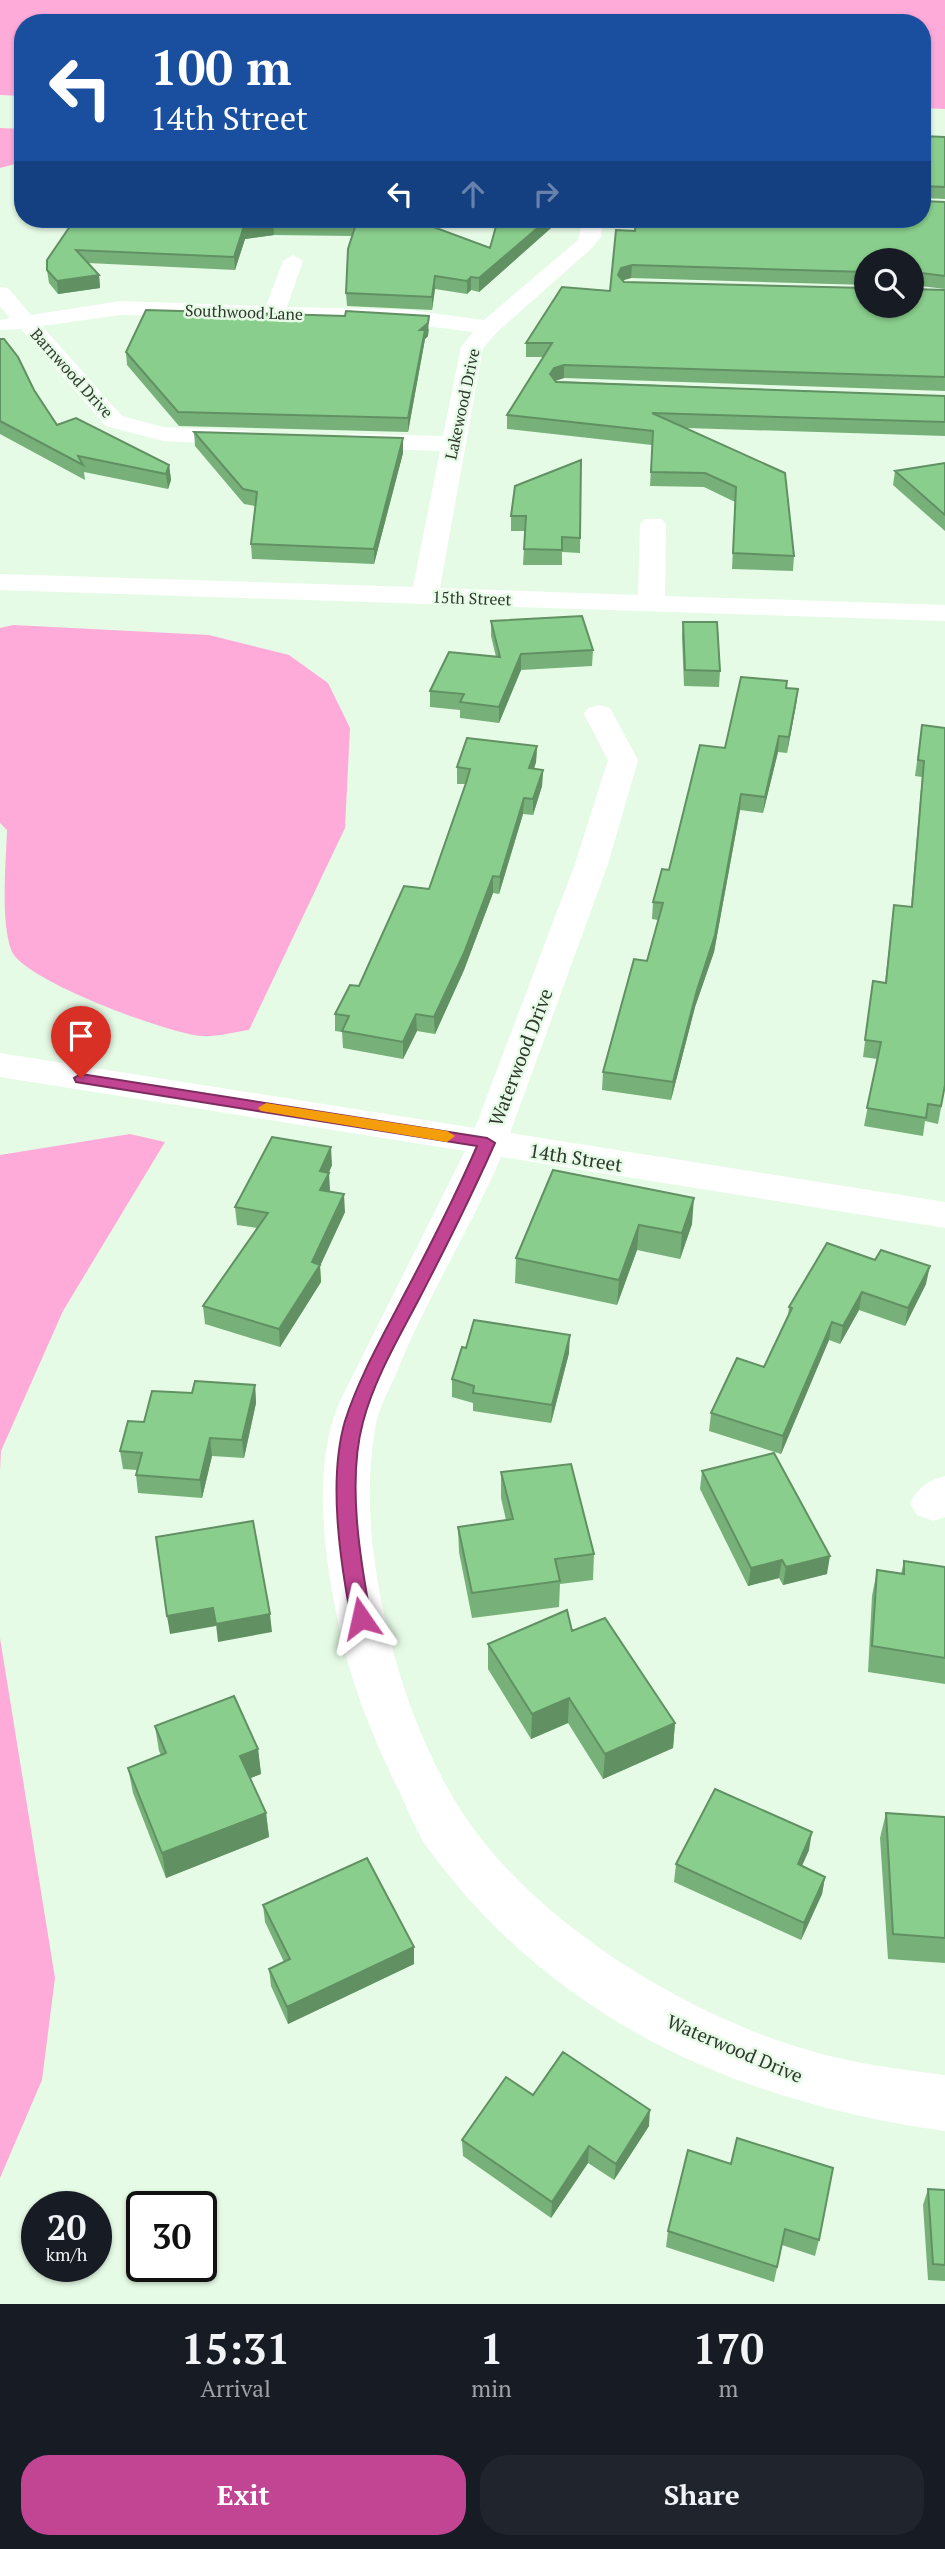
<!DOCTYPE html>
<style>
body{margin:0;font-family:"PT Serif",serif;background:#20242c;color:#f1f3f6;height:100vh;display:flex;flex-direction:column;font-size:26px;white-space:nowrap}
*{box-sizing:border-box;margin:0}
p{font-size:23px;color:#9ea1a6}
.icon{flex:none;width:38px;height:38px;fill:none;stroke:currentColor;stroke-width:2;stroke-linecap:round;stroke-linejoin:round}
.map{position:relative;height:2304px;overflow:hidden}
.side{display:flex;flex-direction:column;background:#171b24;flex:1}
.side>*{flex:none}
.top-card{position:absolute;left:14px;top:14px;width:917px;height:214px;border-radius:28px;box-shadow:0 2px 5px #0004;background:#1a4fa0;color:#fff;overflow:hidden}
.fabs{position:absolute;left:854px;top:248px;display:grid;gap:14px}
.fabs a{display:grid;place-items:center;width:70px;height:70px;border-radius:50%;background:#171b24;box-shadow:0 2px 5px #0004;font-size:35px}
.speed{position:absolute;left:21px;top:2191px;display:flex;gap:14px;font-size:35px;font-weight:700;text-align:center}
.speed>*{display:grid;place-content:center;width:91px;height:91px;border-radius:50%;background:#171b24;box-shadow:0 2px 5px #0004;line-height:1}
.speed small{font-size:18px;font-weight:400}
.speed .limit{border:4px solid #111;border-radius:10px;background:#fff;color:#111}
.pin{position:absolute;display:grid;place-items:center;width:60px;height:60px;color:#fff;margin:-72px -30px;border-radius:50% 50% 50% 0;rotate:-45deg;box-shadow:0 0 7px #0007}
.pin .icon{rotate:45deg}
.me{position:absolute;width:77px;margin:-38px;rotate:349deg;stroke-linejoin:round;filter:drop-shadow(0 0 5px #0008)}
.turn{display:flex;align-items:center;gap:24px;height:147px;padding:0 21px;font-size:32px}
.turn .icon{width:91px;height:91px;stroke-width:2.5}
.turn b{display:block;font-size:49px;line-height:60px}
.lanes{display:flex;align-items:center;height:66px;padding:0 21px;background:#0003;justify-content:center;gap:35px;direction:ltr}
.lanes .off{opacity:.35}
.eta{display:flex;justify-content:space-evenly;align-items:center;height:119px;text-align:center}
.eta b{font-size:42px;font-weight:600;line-height:49px}
.action{display:flex;gap:14px;margin-top:auto;padding:14px 21px}
.action a{flex:1;height:80px;border-radius:28px;background:#c24594;color:#fff;font-size:28px;font-weight:600;line-height:80px;text-align:center}
.action a+a{background:#20242c;color:#f1f3f6}
.map>svg:first-child{display:block}
.water{fill:#ffabda}
.lines{fill:none;stroke-linecap:round;stroke-linejoin:round}
.minor{fill:#fff;fill-rule:evenodd}
.wall{fill:#77b179;fill-rule:evenodd}
.shaded-wall{fill:#619063}
.building{fill:#8ace8d;stroke:#619063;stroke-width:2;fill-rule:evenodd}
.route{fill:#c24594;stroke:#7e2d60;stroke-width:2}
.slow{fill:#f59e0b}
.labels{text-anchor:middle;dominant-baseline:central;stroke-width:5;stroke-linejoin:round;paint-order:stroke}
.far-street-label{font-size:16px;fill:#2f372f;stroke:#e6fbe6}
.street-label{font-size:19px;fill:#2f372f;stroke:#e6fbe6}
</style>
<div class="map">
<svg width="945" height="2304" viewBox="0 0 945 2304">
<rect width="100%" height="100%" fill="#e6fbe6"/>
<path class="water" d="M0,0H945V109L922,108V23H23V96L0,95Z
M0,128L23,129V162L0,168Z
M13,625L209,635L289,655L328,683L350,728L345,828L249,1030C234,1032 217,1037 201,1036C167,1033 28,982 12,952C0,923 6,863 7,830L0,823V628Z
M130,1134L165,1142L63,1311L1,1451L0,1471V1155Z
M0,1638L55,1978L42,2080L0,2178Z"/>
<g class="lines">
<path class="minor" d="M583,219H603L601,237L592,248L497,332L483,348L440,588L638,595L640,525L644,519H662L666,525L665,596L945,605V621L0,590V574L413,587L440,451L351,448L342,446L339,441L342,436L351,434L443,436L461,347L473,332L409,324L121,315L42,326L122,416L163,427L248,431L257,433L260,438L257,443L248,445L163,441L106,426L21,329L0,330V320L10,318L0,306V287L8,288L31,315L121,301L266,306L283,261L293,255L303,261L287,307L409,310L484,320L578,240Z
M599,705L610,708L638,760L608,864L510,1133L945,1202V1228L501,1157C470,1229 428,1296 398,1369C390,1388 379,1407 375,1428C363,1499 373,1574 391,1643C406,1701 429,1761 462,1812C533,1921 679,2011 801,2048C848,2063 897,2069 945,2075V2131C740,2103 555,2021 430,1851C417,1834 409,1812 400,1793C373,1738 350,1682 338,1622C324,1554 312,1469 339,1403L465,1151L0,1077V1053L475,1128L575,864L608,760L584,714L588,708Z
M945,1476V1517L933,1521L917,1515L910,1503C919,1487 928,1481 945,1476Z"/>
</g>
<path class="wall" d="M922,136L945,137V199L922,198Z
M945,202V289L912,285V289L945,290V391L564,378L556,381L945,396V436L686,428L794,556L793,571L732,569L735,502L704,487L650,486L652,445L507,429V415L544,357H526V343L610,291L635,231ZM866,261L912,306L624,282L622,280L631,278L866,285Z
M75,219H412L490,248L498,219H552L551,228L479,292L471,290L467,294L435,289L432,310L347,306L346,293L352,236L274,235L245,239L235,270L88,263L99,275L100,288L58,294L49,283L47,270Z
M429,329L428,336L425,339L408,432L179,426L127,365L126,352Z
M0,339L57,425L169,465L171,480L168,489L84,472L85,480L0,434Z
M194,432L403,438V453L374,564L252,559L251,544L255,506L244,504L195,446Z
M581,460L580,553L562,552V565H523L525,531H511V516Z
M945,463V531L893,485L895,471Z
M491,621L593,650L592,666L521,670L499,723L460,718V710L430,707V691L496,657L491,636Z
M683,622L720,671L719,687L684,686L682,637Z
M787,681V688L798,689L796,705L787,753L778,752L763,813L740,810L714,952L695,1007L671,1100L602,1090L603,1072L647,961L658,920L652,919L653,902L725,748Z
M922,725L945,1086L938,1124L925,1121L923,1136L864,1126L877,1059L863,1057L873,981L885,983L894,905L911,907L922,777L915,776Z
M537,746L536,762L534,769L543,770L542,786L533,815L523,814L499,894L493,893L464,970L435,1034L417,1031L403,1059L343,1048L342,1032L335,1031V1014L359,986L429,889L466,784H457V767Z
M332,1165L329,1173V1191L345,1212L320,1266L321,1282L280,1347L205,1324L203,1306L257,1228L237,1225L235,1207Z
M553,1170L692,1224L680,1259L637,1250L617,1305L515,1283L516,1258Z
M827,1243L926,1284L905,1326L859,1310L840,1344L829,1340L781,1454L709,1431L711,1413L764,1367L788,1316L789,1307Z
M569,1353L551,1423L473,1411V1403L452,1397V1379Z
M255,1385L256,1403L244,1458L212,1456L202,1498L138,1493L136,1475L137,1470L123,1469L120,1451L144,1422L192,1393Z
M702,1471L827,1574L783,1585L779,1578L748,1586L700,1489Z
M501,1472L594,1554L593,1580L560,1584L559,1607L472,1618L459,1552L458,1527L506,1520L501,1498Z
M904,1561L945,1567V1684L868,1672L872,1596L877,1570L901,1574Z
M572,1631L675,1723L673,1748L603,1779L568,1723L531,1739L488,1669V1644Z
M155,1726L258,1749L261,1774L250,1778L266,1813L269,1837L166,1878L133,1793L128,1768L161,1755L159,1751Z
M886,1813L945,1817V1963L888,1959L880,1838Z
M809,1850L802,1866L825,1877L822,1894L801,1940L674,1882L676,1864Z
M263,1905L414,1947V1964L288,2024L271,1986L269,1969L284,1962L265,1922Z
M533,2095L649,2126L614,2180L588,2163L551,2218L463,2156L462,2140Z
M688,2150L819,2240L815,2256L782,2245L774,2282L666,2247L668,2231Z
M928,2189L945,2190V2281L928,2280L923,2205Z"/>
<path class="shaded-wall" d="M548,219H552L551,228L479,292V278Z
M273,223L274,235L245,239L235,270L234,257L244,226Z
M632,265L631,278L621,281L618,275L621,268Z
M99,275L100,288L58,294L57,281Z
M435,276V289L432,310V297Z
M471,277V290L467,294V281Z
M429,316L428,336L425,339L408,432V418L420,330Z
M564,365V378L554,381L550,374L554,368Z
M403,438V453L374,564V549Z
M169,465L171,480L168,489L166,474Z
M521,654V670L499,723V707Z
M798,689L796,705L787,753L789,737Z
M779,736L778,752L763,813L765,797Z
M537,746L536,762L529,784V768Z
M543,770L542,786L533,815V799Z
M741,794L740,810L714,952L695,1007L671,1100L673,1082L697,990Z
M524,798L523,814L499,894L500,877Z
M493,876V893L464,970L435,1034L434,1017Z
M416,1014L417,1031L403,1059V1042Z
M331,1147L332,1165L321,1189L320,1171Z
M329,1173L330,1190L321,1207L320,1190Z
M344,1194L345,1212L320,1266L321,1282L280,1347L279,1329L312,1262Z
M694,1198L692,1224L680,1259L682,1233Z
M639,1225L637,1250L617,1305L619,1280Z
M930,1266L926,1284L905,1326L908,1308Z
M862,1292L859,1310L840,1344L843,1326Z
M832,1322L829,1340L781,1454L783,1436Z
M570,1335L569,1353L551,1423L552,1405Z
M255,1385L256,1403L244,1458L242,1440Z
M210,1438L212,1456L202,1498L200,1480Z
M830,1556L827,1574L783,1585L786,1567Z
M782,1560L779,1578L748,1586L751,1568Z
M213,1608L216,1626L170,1634L167,1616Z
M270,1614L272,1632L218,1642L216,1624Z
M569,1698L568,1723L531,1739L532,1714Z
M675,1723L673,1748L603,1779L605,1754Z
M258,1749L261,1774L243,1781L240,1756Z
M266,1813L269,1837L166,1878L162,1853Z
M812,1832L809,1850L795,1881L798,1864Z
M825,1877L822,1894L801,1940L804,1923Z
M414,1947V1964L288,2024L287,2007Z
M650,2110L649,2126L614,2180L616,2164Z
M589,2146L588,2163L551,2218L552,2202Z"/>
<path class="building" d="M922,136L945,137V187L922,186Z
M922,201L945,202V276L914,272L912,289L945,290V377L564,365L554,368L550,374L556,382L945,396V422L652,413L785,473L794,556L733,553L736,487L705,473L651,472L653,431L507,415L552,343H526L562,287L610,291L616,230L635,231L636,219H922ZM866,261H912V306H866V288L624,282L618,275L621,268L632,265L866,272Z
M75,219H412L490,248L498,219H548L479,278L471,277L467,281L435,276L432,297L346,293L348,249L356,224L273,223L244,226L234,257L76,250L99,275L57,281L47,270V260Z
M146,310L345,316L346,311L429,316L428,323L420,330H425L408,418L178,412L126,352Z
M0,339H4L18,357L34,390L57,425L76,418L169,465L166,474L78,456L83,465L0,421Z
M194,432L403,438L374,549L251,544L257,492L243,489Z
M581,460L580,538L562,537V550L524,549L526,516H511L515,486Z
M945,463V515L895,471Z
M582,616L593,650L521,654L499,707L460,702L464,694L430,691L449,652L500,657L491,621Z
M683,622H717L720,671L685,670Z
M741,677L787,681L786,688L798,689L789,737L779,736L765,797L741,794L715,935L697,990L673,1082L603,1072L634,959L647,961L663,903L653,902L662,869L669,870L700,745L725,748Z
M922,725L945,728V1085L941,1106L928,1104L926,1118L867,1108L881,1042L865,1040L873,981L886,983L894,905L912,907L924,761L918,760Z
M467,738L537,746L529,768L543,770L533,799L524,798L500,877L493,876L464,953L434,1017L416,1014L403,1042L342,1031L349,1016L335,1014L350,985L359,986L404,886L429,889L466,783L470,769L457,767Z
M272,1137L331,1147L320,1171L329,1173L320,1190L344,1194L312,1262L320,1265L279,1329L203,1306L268,1213L235,1207Z
M553,1170L694,1198L682,1233L639,1225L619,1280L516,1258Z
M827,1243L875,1260L881,1250L930,1266L908,1308L862,1292L843,1326L832,1322L783,1436L711,1413L737,1358L764,1367L792,1308L789,1307Z
M474,1320L570,1335L552,1405L473,1393L474,1386L452,1379L462,1347L466,1348Z
M195,1381L255,1385L242,1440L210,1438L200,1480L136,1475L142,1453L120,1451L128,1421L144,1422L152,1391L192,1393Z
M774,1453L830,1556L786,1567L782,1560L751,1568L702,1471Z
M571,1464L594,1554L555,1559L560,1581L472,1593L458,1527L513,1519L501,1472Z
M253,1521L270,1614L216,1624L213,1608L167,1616L156,1537Z
M904,1561L945,1567V1658L872,1646L877,1570L904,1574Z
M567,1610L572,1631L605,1618L675,1723L605,1754L569,1698L532,1714L488,1644Z
M234,1696L258,1749L240,1756L266,1813L162,1853L128,1768L166,1753L155,1726Z
M715,1789L812,1832L798,1864L825,1877L804,1923L676,1864Z
M886,1813L945,1817V1938L893,1934Z
M367,1858L414,1947L287,2007L269,1969L290,1959L263,1905Z
M563,2052L650,2110L616,2164L589,2146L552,2202L462,2140L506,2077L533,2095Z
M737,2138L833,2168L819,2240L785,2229L777,2267L668,2231L688,2150L731,2164Z
M928,2189L945,2190V2265L933,2264Z"/>
<path class="route" d="M81,1074L487,1138L495,1143C471,1197 445,1249 418,1301C398,1339 374,1380 363,1422C347,1481 360,1559 371,1618L368,1624H354L351,1618C340,1560 328,1479 345,1421C359,1377 383,1336 404,1295C430,1246 455,1197 477,1146L76,1082L74,1078Z"/>
<path class="slow" d="M266,1103L447,1131L455,1136L447,1142L261,1111L258,1108Z"/>
<g class="labels">
<g class="far-street-label">
<text transform="translate(244 312) rotate(2)">Southwood Lane</text>
<text transform="translate(72 373) rotate(48)">Barnwood Drive</text>
<text transform="translate(462 404) rotate(-78)">Lakewood Drive</text>
<text transform="translate(472 598) rotate(2)">15th Street</text>
</g>
<g class="street-label">
<text transform="translate(520 1057) rotate(-69)">Waterwood Drive</text>
<text transform="translate(576 1157) rotate(9)">14th Street</text>
<text transform="translate(735 2048) rotate(23)">Waterwood Drive</text>
</g>
</g>
</svg>
<div class="fabs">
<a><svg class="icon" aria-label="search" viewBox="0 0 24 24"><circle cx="10" cy="10" r="6"/><path d="M15 15l6 6"/></svg></a>
</div>
<div class="speed"><div>20<small>km/h</small></div><div class="limit">30</div></div>
<div class="pin" style="left:81px;top:1078px;background:#d93025"><svg class="icon" aria-label="arrive" viewBox="0 0 24 24"><path d="M6 21V4h12l-3 4 3 4H6"/></svg></div>
<svg class="me" style="left:361px;top:1618px" viewBox="-20 -20 40 40"><path d="M0-17L14 15 0 8-14 15z" fill="#c24594" stroke="#fff" stroke-width="4"/></svg>
<div class="top-card">
<div class="turn"><svg class="icon" aria-label="left" viewBox="0 0 24 24"><path d="M17 20v-9H6M10 6l-5 5 5 5"/></svg><div><b>100 m</b>14th Street</div></div>
<div class="lanes"><svg class="icon" aria-label="left" viewBox="0 0 24 24"><path d="M17 20v-9H6M10 6l-5 5 5 5"/></svg><svg class="icon off" aria-label="ahead" viewBox="0 0 24 24"><path d="M12 20V5M6 11l6-6 6 6"/></svg><svg class="icon off" aria-label="right" viewBox="0 0 24 24"><path d="M7 20v-9h11M14 6l5 5-5 5"/></svg></div>
</div>
</div>
<section class="side">
<div class="eta">
<div><b>15:31</b><p>Arrival</p></div>
<div><b>1</b><p>min</p></div>
<div><b>170</b><p>m</p></div>
</div>
<div class="action"><a>Exit</a><a>Share</a></div>
</section>
